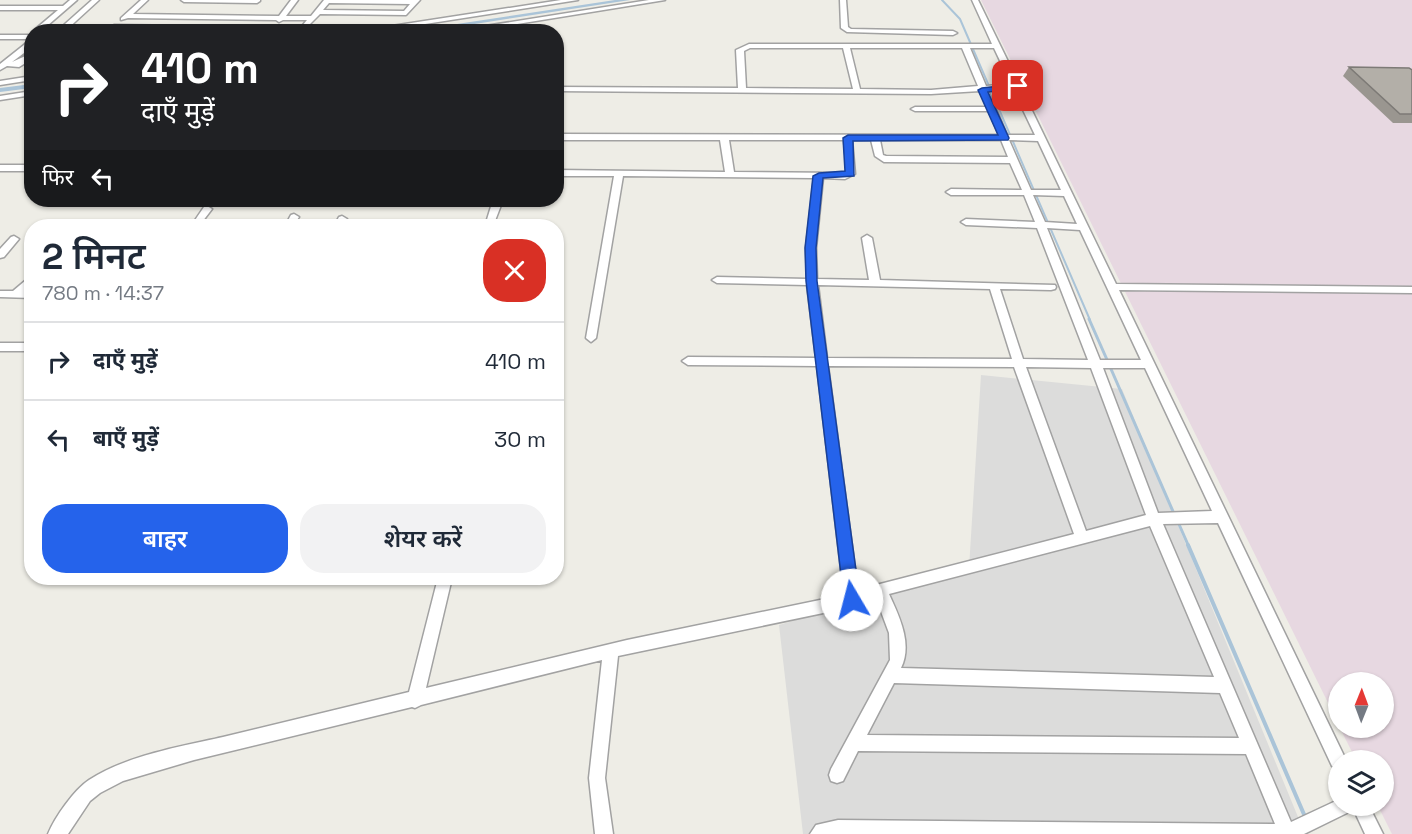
<!DOCTYPE html>
<html lang="hi">
<meta charset="utf-8">
<style>
body{margin:0;font-family:"Space Grotesk","Noto Sans Devanagari",sans-serif;background:#f2f2f3;color:#1f2937;height:100vh;display:flex;flex-direction:column;font-size:22px;white-space:nowrap}
*{box-sizing:border-box;margin:0}
p{font-size:20px;color:#747a83}
.icon{flex:none;width:33px;height:33px;fill:none;stroke:currentColor;stroke-width:2;stroke-linecap:round;stroke-linejoin:round}
.map{position:relative;flex:1;overflow:hidden}
.drawer{position:absolute;left:24px;top:219px;width:540px;height:366px;display:flex;flex-direction:column;background:#fff;border-radius:24px;box-shadow:0 2px 4px #0004}
.drawer>*{flex:none}
.banner{position:absolute;left:24px;top:24px;width:540px;height:183px;border-radius:24px;box-shadow:0 2px 4px #0004;background:#202124;color:#fff;overflow:hidden}
.needle{width:39px;rotate:1deg}
.tools{position:absolute;left:1328px;top:672px;display:grid;gap:12px}
.tools a{display:grid;place-items:center;width:66px;height:66px;border-radius:50%;background:#fff;box-shadow:0 2px 4px #0004;font-size:30px}
.pin{position:absolute;display:grid;place-items:center;width:51px;height:51px;color:#fff;margin:-26px;border-radius:12px;box-shadow:0 3px 9px #0006}
.me{position:absolute;width:66px;margin:-33px;rotate:352deg;stroke-linejoin:round;filter:drop-shadow(0 0 4px #0008)}
.turn{display:flex;align-items:center;gap:21px;height:126px;padding:0 18px;font-size:27px}
.turn .icon{width:78px;height:78px;stroke-width:2.5}
.turn b{display:block;font-size:42px;line-height:51px}
.then{display:flex;align-items:center;height:57px;padding:0 18px;background:#0003;gap:12px;font-size:22px}
.round{display:grid;place-items:center;flex:none;width:63px;height:63px;border-radius:24px;background:#f2f2f3}
.summary{display:flex;align-items:center;justify-content:space-between;height:102px;padding:0 18px}
h1{font-size:36px;font-weight:600;line-height:45px}
.primary-button{display:flex;gap:12px;margin-top:auto;padding:12px 18px}
.primary-button a{flex:1;height:69px;border-radius:24px;background:#2563eb;color:#fff;font-size:24px;font-weight:600;line-height:69px;text-align:center}
.primary-button a+a{background:#f2f2f3;color:#1f2937}
ul{padding:0;list-style:none}
li{display:flex;align-items:center;gap:18px;height:78px;padding:0 18px;border-top:2px solid #e0e1e3}
li div{flex:1}
li b{display:block;font-size:22px}
li em{font-style:normal}
.map>svg:first-child{display:block}
.residential{fill:#dcdcdb}
.industrial{fill:#e7d8e1}
.lines{fill:none;stroke-linecap:round;stroke-linejoin:round}
.stream-far2{stroke:#aac4d8;stroke-width:2}
.stream-far1{stroke:#aac4d8;stroke-width:3}
.stream{stroke:#aac4d8;stroke-width:4}
.canal{fill:#aac4d8;fill-rule:evenodd}
.minor-casing{stroke:#a2a2a2;stroke-width:3}
.minor{fill:#fff;fill-rule:evenodd}
.wall{fill:#9a9690}
.building{fill:#b3afa8;stroke:#7d7a76;stroke-width:1.5}
.route{fill:#2563eb;stroke:#184099;stroke-width:1.5}
</style>
<div class="map">
<svg width="1412" height="834" viewBox="0 0 1412 834">
<rect width="100%" height="100%" fill="#eeede6"/>
<path class="residential" d="M981,375L1122,389L1305,834H803L779,625L969,568Z"/>
<path class="industrial" d="M981,0H1412V834H1392L1378,806H1383V760H1356L1340,728H1383V682H1338V723Z"/>
<g class="lines">
<path class="stream-far2" d="M942,0L960,19L1090,320"/>
<path class="stream-far1" d="M1089,319L1108,362
M1111,369L1175,516
M1178,522L1189,547"/>
<path class="stream" d="M1188,545L1306,819"/>
<path class="canal" d="M615,0H630L423,32H404Z
M32,84V88L0,92V88Z"/>
<defs>
<path id="minor" d="M70,0H77L40,32H32L58,10H0V6H63Z
M92,0H99L64,32H56Z
M141,0H148L133,14L279,16L291,0H298L286,16H311L324,0H420L406,15L320,14L304,30L218,31L216,30V28L302,26L307,20H283L279,22L276,20L128,18L121,20V18ZM329,3L410,4L404,11L323,10Z
M181,0H260V1L257,3L184,2Z
M561,0H578L374,32H353Z
M649,0H665L468,32H448Z
M840,0H846L848,27L851,29L953,31L957,33L953,35L847,32L841,28Z
M972,0H978L1019,84L1022,86L1021,88L1116,284L1412,287V293L1119,290L1346,760H1338V768L1332,766L1218,523L1163,524L1291,822L1338,800V806H1351L1349,812L1304,834H810L816,825L838,820L1275,824L1246,754L858,751L843,781L837,783L831,781L829,775L831,769L890,660L889,633L876,598L852,607L618,656L605,778L613,834H595L589,778L602,660L421,705L415,708L412,707L194,760L123,781L100,793L90,801L68,834H48C55,817 74,790 89,780C128,755 179,747 223,737C285,722 347,707 409,692L438,578H452L426,688L627,640L844,595L817,366L688,365L682,361L688,357L816,358L807,285L717,283L712,280L717,277L807,279L806,248L814,178L623,176L596,338L591,342L586,338L614,176H556V170L725,172L720,140H556V134L999,135L989,111H915L911,109L915,107H987L980,91L931,94L556,91V87L738,88L736,50L749,44H992ZM750,48H843L853,89L746,88L744,51ZM850,48H962L978,86L931,90L860,89ZM970,48H994L1011,84L986,86ZM1013,89L1035,135H1007L988,90ZM729,140H844L847,171L843,173L734,172ZM852,140H871L875,156L884,162L1010,163L1022,190L951,189L946,192L951,195H1024L1035,222L966,219L961,222L966,225L1037,228L1088,360L1023,359L1000,289L1051,290L1055,289L1056,287L1055,285L880,280L872,238L867,235L862,238L869,280L817,279L816,248L823,178L845,179L855,174ZM880,140H1001L1008,157L886,156L883,155ZM1009,140L1038,141L1061,190H1031ZM1033,195L1064,196L1077,224L1045,222ZM1047,228L1080,230L1141,360H1100ZM818,285L990,289L1012,359L827,358ZM828,366L1014,367L1074,534L880,584L858,591ZM1026,367L1091,368L1146,515L1086,531ZM1103,368H1145L1212,511L1158,513ZM1150,526L1214,677L901,668C913,644 899,616 889,594ZM894,683L1220,693L1239,738L867,735Z
M114,25L192,26L196,28L192,30L112,28L110,27Z
M0,35H28L32,37L28,39H0Z
M29,41H32V47L12,62L32,53V59L19,67L7,66L0,70V64Z
M32,76V80L0,85V81Z
M32,91V95L0,100V96Z
M0,165H32V171H0Z
M493,200H503L493,226H485Z
M207,206L212,209L199,226H191L204,207Z
M294,214L299,217L293,226H285L291,215Z
M342,216L347,219L342,226H334L339,217Z
M246,221L251,224L249,226H241L243,222Z
M14,236L19,239L4,257L0,258V249L11,237Z
M32,275V285L25,291L32,292V298L0,297V291H13Z
M0,343H32V351H0Z
M1352,806H1369L1383,834H1365Z"/>
</defs>
<use href="#minor" class="minor-casing"/>
<use href="#minor" class="minor"/>
</g>
<path class="wall" d="M1349,67L1412,70V123H1393L1343,76Z"/>
<path class="building" d="M1349,67L1409,68L1412,70V114H1400Z"/>
<path class="route" d="M1018,84L1021,85V88L988,92L1009,138L1008,140L853,141L854,176L823,178L816,248L817,281L860,600L858,605L852,607L846,605L844,600L806,281L805,248L813,176L819,173L845,171L843,138L848,135H998L978,90L982,88Z"/>
</svg>
<div class="tools">
<a><svg class="needle" viewBox="-14 -14 28 28"><path d="M0-13l5 13h-10z" fill="#e53935"/><path d="M0 13l5-13h-10z" fill="#747a83"/></svg></a>
<a><svg class="icon" aria-label="layers" viewBox="0 0 24 24"><path d="M12 4l9 5-9 5-9-5zM3 14l9 5 9-5"/></svg></a>
</div>
<div class="pin" style="left:1018px;top:86px;background:#d93025"><svg class="icon" aria-label="arrive" viewBox="0 0 24 24"><path d="M6 21V4h12l-3 4 3 4H6"/></svg></div>
<svg class="me" style="left:852px;top:600px" viewBox="-20 -20 40 40"><circle r="19" fill="#fff"/><path d="M0-13L10 11 0 6-10 11z" fill="#2563eb"/></svg>
<div class="banner">
<div class="turn"><svg class="icon" aria-label="right" viewBox="0 0 24 24"><path d="M7 20v-9h11M14 6l5 5-5 5"/></svg><div><b>410 m</b>दाएँ मुड़ें</div></div>
<div class="then">फिर<svg class="icon" aria-label="left" viewBox="0 0 24 24"><path d="M17 20v-9H6M10 6l-5 5 5 5"/></svg></div>
</div>
<section class="drawer">
<div class="summary"><div><h1>2 मिनट</h1><p>780 m · 14:37</p></div><a class="round" style="background:#d93025;color:#fff"><svg class="icon" aria-label="close" viewBox="0 0 24 24"><path d="M6 6l12 12M18 6L6 18"/></svg></a></div>
<ul>
<li><svg class="icon" aria-label="right" viewBox="0 0 24 24"><path d="M7 20v-9h11M14 6l5 5-5 5"/></svg><div><b>दाएँ मुड़ें</b></div><em>410 m</em></li>
<li><svg class="icon" aria-label="left" viewBox="0 0 24 24"><path d="M17 20v-9H6M10 6l-5 5 5 5"/></svg><div><b>बाएँ मुड़ें</b></div><em>30 m</em></li>
</ul>
<div class="primary-button"><a>बाहर</a><a>शेयर करें</a></div>
</section>
</div>
